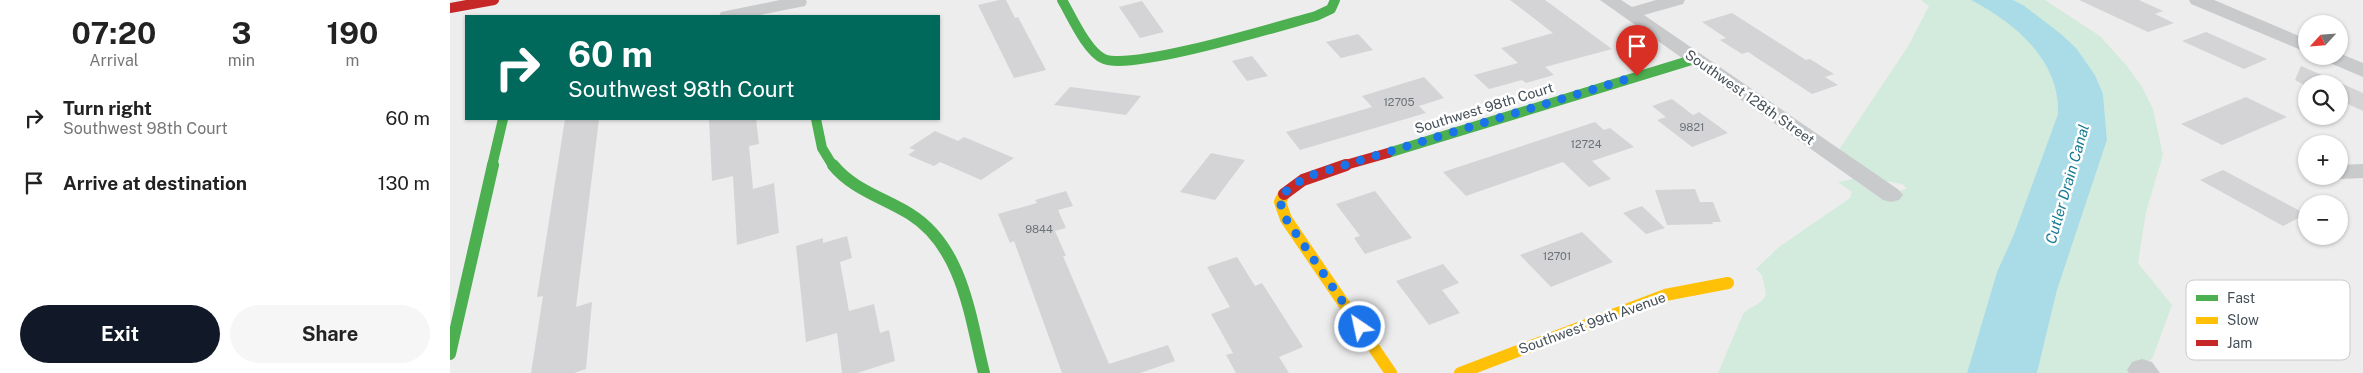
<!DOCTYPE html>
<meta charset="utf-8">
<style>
body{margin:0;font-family:"Public Sans",sans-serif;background:#f6f6f6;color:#222;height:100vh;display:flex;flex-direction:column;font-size:19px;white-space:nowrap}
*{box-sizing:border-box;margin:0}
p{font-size:16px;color:#767676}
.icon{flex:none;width:28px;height:28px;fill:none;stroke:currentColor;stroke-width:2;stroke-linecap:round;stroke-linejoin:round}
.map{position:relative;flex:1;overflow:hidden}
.sheet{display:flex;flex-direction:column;background:#fff;width:450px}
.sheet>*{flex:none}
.banner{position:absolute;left:15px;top:15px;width:475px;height:105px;border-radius:0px;box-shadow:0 1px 4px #0004;background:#00695c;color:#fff;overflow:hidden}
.needle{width:32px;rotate:244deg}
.tools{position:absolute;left:1848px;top:15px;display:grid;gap:10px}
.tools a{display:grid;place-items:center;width:50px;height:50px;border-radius:50%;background:#fff;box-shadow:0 1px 4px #0004;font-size:25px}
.pin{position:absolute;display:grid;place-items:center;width:42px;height:42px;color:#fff;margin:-51px -21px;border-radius:50% 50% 50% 0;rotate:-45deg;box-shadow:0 0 5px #0007}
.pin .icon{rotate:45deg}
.me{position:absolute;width:55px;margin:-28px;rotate:326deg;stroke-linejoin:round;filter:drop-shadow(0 0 4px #0008)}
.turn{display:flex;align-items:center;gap:18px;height:105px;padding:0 20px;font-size:22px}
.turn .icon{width:65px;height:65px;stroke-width:2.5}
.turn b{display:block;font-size:35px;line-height:42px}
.eta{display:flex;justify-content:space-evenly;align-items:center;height:85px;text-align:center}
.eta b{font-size:30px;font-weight:700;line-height:35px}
.cta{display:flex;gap:10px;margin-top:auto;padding:10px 20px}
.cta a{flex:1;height:58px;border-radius:30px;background:#111827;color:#fff;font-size:20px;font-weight:700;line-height:58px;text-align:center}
.cta a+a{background:#f6f6f6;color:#222}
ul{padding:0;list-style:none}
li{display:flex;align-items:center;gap:15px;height:65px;padding:0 20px}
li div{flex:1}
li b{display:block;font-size:19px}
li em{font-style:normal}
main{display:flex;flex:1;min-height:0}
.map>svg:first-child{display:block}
.green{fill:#d3ebdc}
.water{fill:#aadce7}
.building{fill:#d4d4d6}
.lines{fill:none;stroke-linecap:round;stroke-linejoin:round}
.street{fill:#c8cacc;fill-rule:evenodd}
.fast-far1{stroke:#4caf50;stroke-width:10}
.fast{stroke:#4caf50;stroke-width:12}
.slow{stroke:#ffc107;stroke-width:12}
.jam-far1{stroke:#c62828;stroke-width:10}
.jam{stroke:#c62828;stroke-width:12}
.route{stroke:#1a73e8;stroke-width:9;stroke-dasharray:0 16.2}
.labels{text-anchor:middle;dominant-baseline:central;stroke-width:5;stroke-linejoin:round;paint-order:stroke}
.number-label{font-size:11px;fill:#6b7279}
.street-label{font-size:14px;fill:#465058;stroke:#fff}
.water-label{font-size:15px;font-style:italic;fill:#177c94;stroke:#fff}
.key{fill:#fff;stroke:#c8cacd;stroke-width:1}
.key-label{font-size:14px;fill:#465058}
</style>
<main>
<section class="sheet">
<div class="eta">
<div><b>07:20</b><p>Arrival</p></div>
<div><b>3</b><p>min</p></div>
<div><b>190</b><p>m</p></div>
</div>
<ul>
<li><svg class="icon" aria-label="right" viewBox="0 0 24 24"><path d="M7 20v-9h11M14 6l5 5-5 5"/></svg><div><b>Turn right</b><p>Southwest 98th Court</p></div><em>60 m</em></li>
<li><svg class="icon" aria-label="arrive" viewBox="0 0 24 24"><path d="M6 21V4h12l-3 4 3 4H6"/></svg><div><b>Arrive at destination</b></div><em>130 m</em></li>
</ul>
<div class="cta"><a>Exit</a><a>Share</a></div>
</section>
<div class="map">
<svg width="1913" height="373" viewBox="0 0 1913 373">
<rect width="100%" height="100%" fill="#eeeded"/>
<path class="green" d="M1471,0C1486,0 1505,0 1520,0C1527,1 1534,7 1540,11C1577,32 1610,69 1608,114L1564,234L1547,272L1517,373H1268L1293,314C1300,306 1312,305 1316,294L1312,275L1306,269L1329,247L1400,198L1402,192L1388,182L1403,179L1431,199L1457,188L1452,184L1435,181L1388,151L1457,48L1479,6Z
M1563,0H1595L1650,36L1677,66L1692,87L1703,109L1713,155L1696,212L1688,263L1722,305L1703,357L1688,373H1587L1607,290L1657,140L1653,94L1645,75Z"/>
<path class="water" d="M1521,0H1563L1573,5L1611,34L1626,48L1645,75L1653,94L1657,140L1607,290L1587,373H1517L1547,272L1564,234L1608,114C1610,60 1565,23 1521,0Z"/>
<path class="building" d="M549,0H556L565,18L568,17L596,70L564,78L528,5Z
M1060,0H1095L1162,49L1095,67L1104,75L1076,83L1072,80L1039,89L1024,75L1068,63L1051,48L1103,33Z
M1629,0H1689L1713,11L1705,14L1724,23L1698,32Z
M692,1L714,32L690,38L669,7Z
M1282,13L1356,60L1360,59L1384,74L1375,77L1388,85L1362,94L1298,52L1292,54L1270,40L1276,38L1252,22Z
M1756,32L1817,59L1794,69L1732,41Z
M908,34L923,50L891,58L876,42Z
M802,56L818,76L797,81L782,61Z
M1851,66L1913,93V111L1889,100V84H1856V86L1845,80Z
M974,77L994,98L969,106L976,113L850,150L836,132L922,107L912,96Z
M620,87L691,96L676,115L604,105Z
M1796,97L1837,117L1772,145L1731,124Z
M1222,99L1243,115L1249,112L1278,133L1242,147L1207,120L1216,117L1202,106Z
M115,119H149L126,307L142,302L136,369L124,373H81L93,296L87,297Z
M259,119H306L309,144L299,146L303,189L324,183L329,233L287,245L283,176L262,181Z
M1145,122L1154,130L1160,128L1184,147L1142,161L1161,179L1139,187L1113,162L1016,196L993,172Z
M485,131L508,141L514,137L564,158L531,180L490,162L484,166L458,155L465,150L459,148Z
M761,153L795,160L765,200L730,192Z
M1773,170L1856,214L1833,226L1750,180Z
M1245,189L1250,202H1263L1271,222H1262L1263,224L1217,225L1205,190Z
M616,191L623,206L608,210L616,228L605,231L616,256H613L659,364L718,345L725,361L690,373H612L564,241L560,243L548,214L587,203L585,200Z
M925,191L962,238L915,254L904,238L910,236L886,204Z
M1192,206L1215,228L1196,234L1173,213Z
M1132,232L1163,262L1101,287L1070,255Z
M397,236L402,258L390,262L399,311L424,304L430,333L439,330L445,361L407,373H392L387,333L356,342L346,246L373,238V243Z
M787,257L805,286L812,283L853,347L829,357L839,373H786L776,355L783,353L761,314L780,307L757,267Z
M993,264L1009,283L992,290L1010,313L979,325L946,281Z"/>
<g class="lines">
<path class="street" d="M330,0H356L357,2L355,6L305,16H269L271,12Z
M1150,0H1171L1182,7L1206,0H1235L1233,4L1194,15L1449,190L1453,195L1449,200L1441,202L1433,200Z
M1739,0H1764L1856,39V52L1741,4Z
M1889,53L1913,63V77L1873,60L1870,56H1889Z
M1913,164V178L1889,179L1880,176H1889V165Z
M1692,359L1702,362L1710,373H1679L1677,370L1682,362Z"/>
<path class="fast-far1" d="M612,0C621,15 637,52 654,59C683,71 829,26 866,16L881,9L885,0
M366,119L372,148L383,166
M938,153L1245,59
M42,166L53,119"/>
<path class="fast" d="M383,165C402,189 434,198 460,214C513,247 520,317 534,373
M0,354L43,165"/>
<path class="slow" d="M834,194L830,202L836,219L941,373
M1010,373L1215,295L1278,283"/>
<path class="jam-far1" d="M0,8L44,0
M892,166L938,153"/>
<path class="jam" d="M834,194L853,180L896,165"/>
</g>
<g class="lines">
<path class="route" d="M910,327L836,219L830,202L832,196L840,187L859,176L1187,76"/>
</g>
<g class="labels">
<g class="number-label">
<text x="949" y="102">12705</text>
<text x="1242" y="127">9821</text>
<text x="1136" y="144">12724</text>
<text x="589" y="229">9844</text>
<text x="1107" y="256">12701</text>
</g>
<g class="street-label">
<text transform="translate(1300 97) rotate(35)">Southwest 128th Street</text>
<text transform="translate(1034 108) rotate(-17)">Southwest 98th Court</text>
<text transform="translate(1142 323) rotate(-20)">Southwest 99th Avenue</text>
</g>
<g class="water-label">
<text transform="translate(1617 184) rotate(-74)">Cutler Drain Canal</text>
</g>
</g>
<rect x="1736" y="280" width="164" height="80" rx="8" class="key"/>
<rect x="1746" y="295" width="22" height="6" fill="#4caf50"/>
<rect x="1746" y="317" width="22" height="7" fill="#ffc107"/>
<rect x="1746" y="340" width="22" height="6" fill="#c62828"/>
<g class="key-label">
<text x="1777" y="303">Fast</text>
<text x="1777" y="325">Slow</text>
<text x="1777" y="348">Jam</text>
</g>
</svg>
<div class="tools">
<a><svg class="needle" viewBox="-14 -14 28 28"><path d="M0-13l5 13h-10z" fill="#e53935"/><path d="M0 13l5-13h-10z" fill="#767676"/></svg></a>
<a><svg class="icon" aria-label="search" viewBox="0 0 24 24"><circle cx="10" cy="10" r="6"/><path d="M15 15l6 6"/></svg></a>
<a>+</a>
<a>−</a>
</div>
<div class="pin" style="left:1187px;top:76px;background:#d93025"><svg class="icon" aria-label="arrive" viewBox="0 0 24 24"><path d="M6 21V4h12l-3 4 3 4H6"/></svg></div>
<svg class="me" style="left:910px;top:327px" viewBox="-20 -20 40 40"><circle r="17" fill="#1a73e8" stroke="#fff" stroke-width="3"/><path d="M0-11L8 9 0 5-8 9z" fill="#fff"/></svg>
<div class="banner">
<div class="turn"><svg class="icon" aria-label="right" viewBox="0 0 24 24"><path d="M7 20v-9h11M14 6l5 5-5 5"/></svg><div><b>60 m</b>Southwest 98th Court</div></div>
</div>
</div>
</main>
